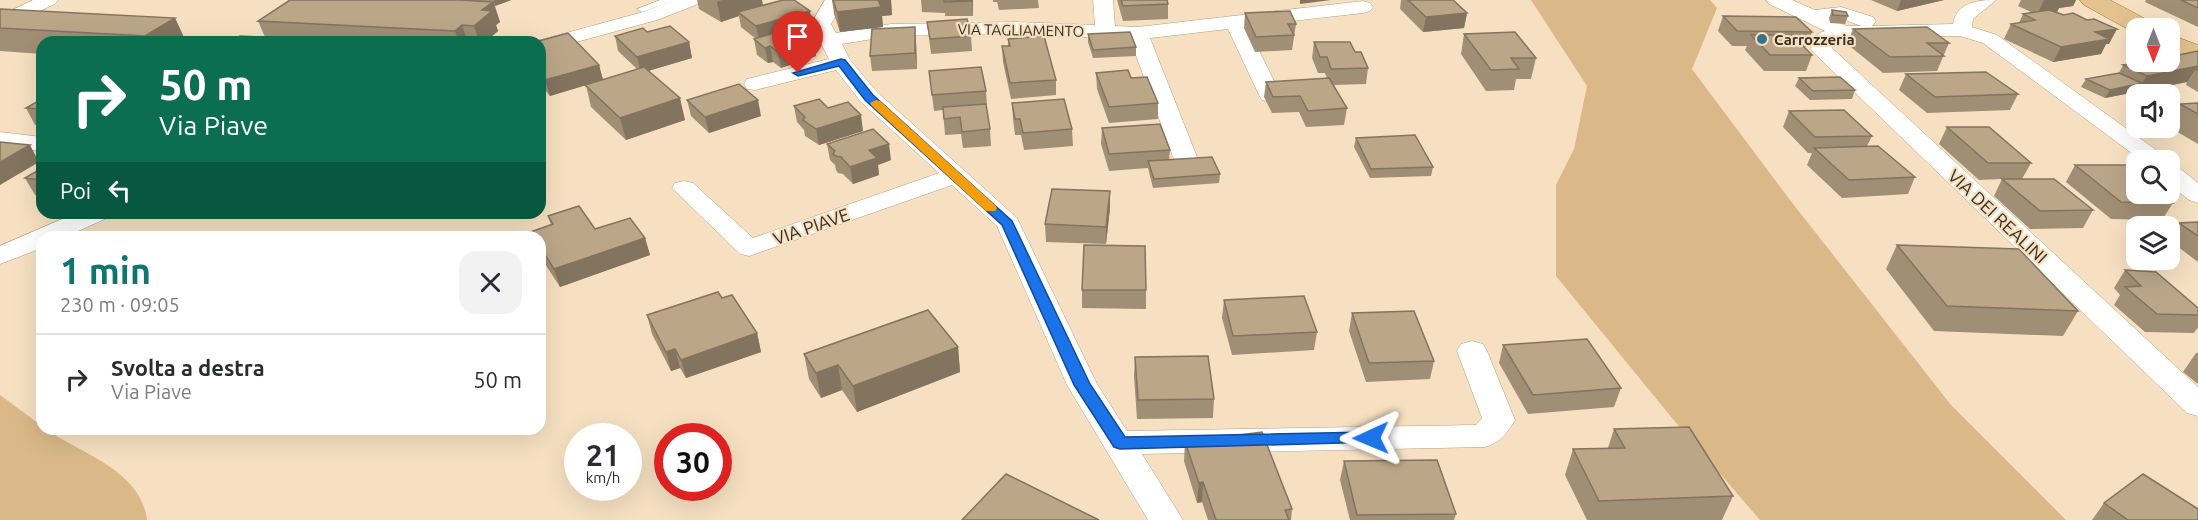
<!DOCTYPE html>
<html lang="it">
<meta charset="utf-8">
<style>
body{margin:0;font-family:Ubuntu,sans-serif;background:#f2f2f3;color:#2b2b33;height:100vh;display:flex;flex-direction:column;font-size:22px;white-space:nowrap}
*{box-sizing:border-box;margin:0}
p{font-size:20px;color:#7c7c81}
.icon{flex:none;width:33px;height:33px;fill:none;stroke:currentColor;stroke-width:2;stroke-linecap:round;stroke-linejoin:round}
.map{position:relative;flex:1;overflow:hidden}
.sheet{position:absolute;left:36px;top:231px;width:510px;height:204px;display:flex;flex-direction:column;background:#fff;border-radius:18px;box-shadow:0 6px 24px #0002}
.sheet>*{flex:none}
.top-card{position:absolute;left:36px;top:36px;width:510px;height:183px;border-radius:18px;box-shadow:0 6px 24px #0002;background:#0b6e4f;color:#fff;overflow:hidden}
.needle{width:39px;rotate:180deg}
.fabs{position:absolute;left:2126px;top:18px;display:grid;gap:12px}
.fabs a{display:grid;place-items:center;width:54px;height:54px;border-radius:12px;background:#fff;box-shadow:0 6px 24px #0002;font-size:30px}
.speed{position:absolute;left:564px;top:423px;display:flex;gap:12px;font-size:30px;font-weight:700;text-align:center}
.speed>*{display:grid;place-content:center;width:78px;height:78px;border-radius:50%;background:#fff;box-shadow:0 6px 24px #0002;line-height:1}
.speed small{font-size:15px;font-weight:400}
.speed .limit{border:9px solid #d22;background:#fff;color:#111}
.pin{position:absolute;display:grid;place-items:center;width:51px;height:51px;color:#fff;margin:-62px -26px;border-radius:50% 50% 50% 0;rotate:-45deg;box-shadow:0 0 6px #0007}
.pin .icon{rotate:45deg}
.me{position:absolute;width:66px;margin:-33px;rotate:269deg;stroke-linejoin:round;filter:drop-shadow(0 0 4px #0008)}
.turn{display:flex;align-items:center;gap:21px;height:126px;padding:0 24px;font-size:27px}
.turn .icon{width:78px;height:78px;stroke-width:2.5}
.turn b{display:block;font-size:42px;line-height:51px}
.then{display:flex;align-items:center;height:57px;padding:0 24px;background:#0003;gap:12px;font-size:22px}
.round{display:grid;place-items:center;flex:none;width:63px;height:63px;border-radius:18px;background:#f2f2f3}
.overview{display:flex;align-items:center;justify-content:space-between;height:102px;padding:0 24px}
h1{font-size:36px;font-weight:700;line-height:45px;color:#0f766e}
ul{padding:0;list-style:none}
li{display:flex;align-items:center;gap:18px;height:90px;padding:0 24px;border-top:2px solid #e1e1e2}
li div{flex:1}
li b{display:block;font-size:22px}
li em{font-style:normal}
.map>svg:first-child{display:block}
.green{fill:#dab888}
.lines{fill:none;stroke-linecap:round;stroke-linejoin:round}
.lane-casing{stroke:#b19c7e;stroke-width:1}
.street-casing{stroke:#b19c7e;stroke-width:1}
.primary-casing{stroke:#9b7538;stroke-width:1}
.lane{fill:#fff;fill-rule:evenodd}
.street{fill:#fff;fill-rule:evenodd}
.primary{fill:#e3c28e;fill-rule:evenodd}
.wall{fill:#a18f75}
.shaded-wall{fill:#83745f}
.building{fill:#bba688;stroke:#83745f;stroke-width:1.5}
.route{fill:#1a73e8;stroke:#114b97;stroke-width:1.5}
.slow{fill:#f59e0b}
.poi-dot{fill:#36728a;stroke:#f6e0c1;stroke-width:2}
.labels{text-anchor:middle;dominant-baseline:central;stroke-width:4.5;stroke-linejoin:round;paint-order:stroke}
.far-street-label{font-size:15px;fill:#382f23;stroke:#f6e0c1}
.far-poi-label{font-size:15px;font-weight:bold;fill:#382f23;stroke:#f6e0c1;text-anchor:start}
.street-label{font-size:18px;fill:#382f23;stroke:#f6e0c1}
</style>
<div class="map">
<svg width="2198" height="520" viewBox="0 0 2198 520">
<rect width="100%" height="100%" fill="#f6e0c1"/>
<path class="green" d="M1531,0H1710L1717,8L1692,69L1790,200L1951,405L2066,520H1760L1672,418L1556,276V185L1574,149L1587,86Z
M0,395L42,426V429H46C81,454 141,470 147,520H0Z"/>
<g class="lines">
<defs>
<path id="lane" d="M660,0H675L642,12L637,9Z"/>
<path id="street" d="M33,0H58L55,4L0,29V16Z
M674,0H701L698,4L657,20L547,50L540,52V42H533L643,12Z
M825,0H845L831,24L836,33L891,24L1015,22L1095,25L1093,0H1113L1115,26L1138,27L1363,1L1370,3L1373,7L1370,11L1363,13L1247,26L1281,95L1278,100L1270,102L1262,100L1259,95L1228,29L1150,38L1197,157L1193,162L1185,164L1177,162L1173,157L1130,39L1015,34L891,36L842,44L850,60L877,92L1017,218L1097,384L1127,431L1476,425L1482,418L1457,351L1461,344L1472,341L1483,344L1487,351L1515,420C1507,433 1500,443 1485,447L1142,454L1183,520H1148L1067,385L997,226L952,185L749,256L740,254L672,188L675,183L684,181L693,183L753,238L939,173L861,102L836,70L755,90L747,89L744,84L747,79L829,59L811,24Z
M1766,0H1792L1815,10L1841,7L1873,17L1876,21L1872,26L1953,24C1957,2 1977,0 1996,0L1973,19L1972,27L1997,35L2163,155L2167,160H2141L1983,43L1960,36L1843,38L1833,41L1832,48L2198,387V416L2187,413L1814,53L1811,49C1813,39 1814,34 1825,31L1769,4ZM1832,19H1843L1861,26H1846Z
M0,132L42,137V151L0,146Z
M2169,165L2178,167L2198,183V203L2189,200L2169,184Z
M76,213H111L107,218L65,237H42V248L0,264V246Z"/>
<path id="primary" d="M2080,0H2110L2153,23L2156,28H2136L2135,33L2084,5Z
M2169,34L2198,45V63L2169,51Z"/>
</defs>
<use href="#lane" class="lane-casing"/>
<use href="#street" class="street-casing"/>
<use href="#primary" class="primary-casing"/>
<use href="#lane" class="lane"/>
<use href="#street" class="street"/>
<use href="#primary" class="primary"/>
</g>
<path class="wall" d="M290,0H511L495,6L500,22L496,25L498,31L485,42H231L265,37L258,21Z
M697,0H762L763,6L812,26L798,30L814,41L816,56L781,68L773,62L768,63L757,55L754,39H756L741,27L739,16L721,22L699,9Z
M832,0H891L892,15L882,16L883,27L840,32L834,14Z
M921,0H973V16H945V13L922,12Z
M993,0H1038L1039,8L999,10L997,2H993Z
M1117,0H1167L1168,4V19L1123,21Z
M1401,0H1453L1467,13L1464,28L1423,32L1400,9Z
M1871,0H1944L1897,11Z
M2021,0H2076L2073,6L2059,8L2057,12L2109,44H2106L2101,54L2053,62L2004,39L2011,24L2019,23L2023,14L2033,13L2018,6Z
M2146,0H2198V27L2145,2Z
M0,9L175,18L186,42H42V54L0,51Z
M1832,10L1848,16L1845,24L1830,23L1829,18Z
M1245,13L1296,24L1292,50L1255,52L1244,28Z
M1723,16L1812,32L1806,47H1804L1812,55L1806,71H1764L1745,50L1747,46H1732L1718,31Z
M927,22L971,36L972,51L931,54Z
M1853,29L1949,43L1937,71L1883,73L1847,44Z
M647,32L689,42L692,58L648,71L685,120L626,140L591,107L586,85L550,96L540,84V42L599,65L603,80L637,69L618,51L615,36Z
M1088,34L1136,47V56L1093,58L1088,42Z
M1464,34L1536,58L1531,79H1516L1514,90L1486,91L1461,54Z
M1008,39L1056,80V95L1011,99L1003,62L1002,46H1008Z
M916,42L917,69L872,71L870,56Z
M1314,42L1355,52L1368,68L1366,84L1333,85L1347,108L1344,125L1306,127L1299,112L1272,113L1264,97L1266,82L1327,78L1325,73H1318L1312,58Z
M2198,51V92L2186,85L2187,82L2105,98L2081,87L2086,79L2119,73L2123,65Z
M929,71L986,91L987,106L986,107L990,129L991,146L963,148L961,134L945,135L943,110L934,111Z
M1096,73L1131,78L1158,103V119L1109,123L1097,89Z
M1906,74L2018,94L2010,110L1927,113L1899,90Z
M1799,78L1855,90L1852,99L1810,100L1795,86Z
M42,99V125H35L26,108Z
M687,100L761,116L709,133L691,116Z
M1012,103L1072,129L1073,146L1024,150L1021,135H1015L1013,119Z
M2198,103V144L2169,127V124L2180,104Z
M794,106L828,108L863,131L819,145L805,136L804,130L797,122Z
M1789,111L1872,136L1867,146L1915,177L1908,194L1842,198L1807,165L1812,153H1808L1783,127Z
M1947,127L2031,163L2022,179L2093,210L2083,228L2030,229L1994,196L2002,179L1979,180L1939,144Z
M1102,128L1170,150L1169,160L1220,174L1219,183L1153,188L1148,168L1109,171L1101,144Z
M1356,138L1433,167L1431,176L1370,178L1354,147Z
M827,144L891,160L878,165L879,175L853,184L843,174L838,173L836,170L835,165L830,160Z
M2075,165L2173,203L2162,220L2111,219L2066,182Z
M42,168V196L35,195L25,178Z
M1110,208L1106,244L1046,242L1045,224Z
M548,216L595,229L645,238L650,255L560,287L540,256V237H532L530,232L551,225Z
M2198,222V262L2169,240L2179,223Z
M1897,245L2078,311L2063,336L1934,331L1886,269Z
M2125,270L2198,308V327L2194,333L2145,332L2114,305L2120,295L2114,288Z
M1082,290H1146V309L1082,308Z
M722,298L757,333L761,352L686,378L680,368L671,371L652,334L647,315Z
M1224,300L1317,332L1314,350L1232,355L1222,318Z
M1352,313L1434,361L1430,379L1366,382L1349,331Z
M1503,345L1621,388L1614,407L1528,414L1499,363Z
M958,347L960,372L857,412L842,390L821,398L809,379L804,354Z
M2196,353H2198V384L2183,372Z
M1135,357L1214,399L1213,418L1137,419L1134,376Z
M1614,429L1733,496L1722,520H1587L1565,475L1573,449L1608,448Z
M1185,442L1292,509L1291,520H1208L1202,502L1197,503L1184,461Z
M1344,461L1456,514L1454,520H1350L1340,480Z
M2104,503L2198,520H2092Z"/>
<path class="shaded-wall" d="M494,0H511L495,6Z
M722,0H762L763,7L738,12L739,16L721,22L717,2Z
M877,0H891L892,15L882,16L883,27L840,32L837,12Z
M972,0H973V16Z
M1300,0H1331L1300,4Z
M1901,0H1944L1897,11Z
M2044,0H2076L2073,6L2059,8L2057,12L2037,15Z
M493,2L500,22L496,25L498,31L485,42H479L474,26L482,10Z
M810,11L812,26L759,41L756,26Z
M1467,13L1464,28L1423,32L1426,17Z
M175,18L186,42H148L145,36Z
M462,25L468,42H459L455,31Z
M915,27L916,42L917,69L915,53Z
M2117,29L2109,44H2106L2101,54L2053,62L2061,47L2095,32Z
M814,41L816,56L781,68L778,52Z
M689,42L692,58L641,73L637,57Z
M770,46L773,62L768,63L765,48Z
M599,65L603,80L550,96L545,80Z
M2198,66V71L2195,70L2187,82L2105,98L2110,90L2142,83L2147,76Z
M680,98L685,120L626,140L620,118Z
M758,100L761,116L709,133L705,117Z
M861,115L863,131L819,145L816,129Z
M889,144L891,160L878,165L879,175L853,184L850,167L869,150Z
M30,145L39,162L0,185V162Z
M1110,191V208L1106,244V227Z
M645,238L650,255L560,287L554,269Z
M757,333L761,352L686,378L681,360Z
M958,347L960,372L857,412L853,386Z
M675,349L680,368L671,371L666,352Z
M838,365L842,390L821,398L816,373Z
M1203,482L1202,502L1197,503L1199,483Z"/>
<path class="building" d="M290,0H460L493,2L482,10L492,11L474,26L462,25L455,31L258,21Z
M783,0H794L810,11L756,26L738,12Z
M833,0H878L881,7L837,12Z
M944,0H972V1L944,2Z
M1121,0H1167L1168,4L1123,6Z
M1408,0H1453L1467,13L1426,17Z
M2181,0H2198V8Z
M0,9L175,18L145,36L0,28Z
M1832,10L1846,12L1848,16L1833,15Z
M2049,10L2064,15L2073,13L2087,20L2094,19L2117,29L2095,32L2109,39L2061,47L2011,24L2035,20L2023,14Z
M1290,11L1296,24H1288L1294,35L1256,37L1245,13Z
M1723,16L1796,17L1812,32L1737,31Z
M967,19L971,36L930,39L927,22Z
M670,26L689,42L637,57L615,36L643,28L647,32Z
M795,27L814,41L778,52L770,46L765,48L754,39Z
M915,27V53L870,56L872,29Z
M1927,27L1949,43H1927L1944,56L1890,57L1853,29Z
M1130,32L1136,47L1093,50L1088,34Z
M1515,32L1536,58H1511L1519,69L1491,70L1464,34Z
M568,33L599,65L545,80L540,74V42H535Z
M1751,35H1792L1812,55H1770Z
M240,36L325,40L322,42H231Z
M1044,36L1056,80L1010,83L1002,46H1010L1008,39Z
M1314,42H1350L1355,52H1361L1368,68L1331,69L1327,57H1320Z
M2198,51V66L2147,76L2123,65L2144,62H2169V57Z
M644,67L680,98L620,118L585,85Z
M981,67L986,91L932,95L929,71Z
M1128,70L1131,78L1147,77L1158,103L1109,107L1096,73Z
M1986,72L2018,94L1935,97L1906,74Z
M2119,73L2142,83L2110,90L2086,79Z
M1840,77L1855,90L1813,91L1799,78Z
M1329,78L1347,108L1308,111L1300,96L1273,97L1266,82Z
M739,84L758,100L705,117L687,100Z
M42,99V109L26,108Z
M819,99L828,108L848,102L861,115L816,129L803,120L805,117L794,106Z
M1064,99L1072,129L1023,133L1020,119H1015L1012,103Z
M2198,103V114L2180,104Z
M986,104L990,129L962,132L960,117L944,119L943,107Z
M1844,110L1872,136L1815,137L1789,111Z
M1160,124L1170,150L1109,154L1102,128Z
M1947,127H1989L2031,163H1988Z
M873,129L889,144L869,150L877,158L850,167L841,157L836,156L833,154L835,151L827,144Z
M1415,135L1433,167L1371,169L1356,138Z
M0,142L30,145L0,162Z
M1878,146L1915,177L1849,180L1814,148Z
M1212,157L1220,174L1154,179L1148,161Z
M2075,165H2136V194H2166L2173,203L2121,202Z
M42,168V180L25,178Z
M2002,179H2054L2093,210L2040,211Z
M1052,189L1110,191L1106,227L1045,224Z
M579,206L595,229L630,218L645,238L554,269L540,247V237H534L530,232L553,224L548,216Z
M2198,222V236L2179,223Z
M1084,245L1145,246L1146,290H1082Z
M1897,245L2019,249L2078,311L1947,306Z
M2125,270L2156,272L2198,308V315L2157,314L2125,287L2141,286Z
M718,292L722,298L732,295L757,333L681,360L675,349L666,352L647,315Z
M1304,296L1317,332L1233,336L1224,300Z
M928,310L958,347L853,386L838,365L816,373L804,354Z
M1414,311L1434,361L1369,363L1352,313Z
M1587,339L1621,388L1533,395L1503,345Z
M1208,356L1214,399L1138,400L1135,357Z
M1689,427L1733,496L1599,501L1573,449L1625,448L1614,429Z
M1262,432L1292,509L1285,510L1289,520H1216L1203,482L1199,483L1185,442Z
M1437,460L1456,514L1357,515L1344,461Z
M1006,474L1099,520H962Z
M2143,474L2198,509V520H2128L2104,503Z"/>
<path class="route" d="M841,59L845,60L873,95L1012,221L1090,384L1125,437L1371,432L1377,434L1379,438L1377,442L1120,449L1114,447L1074,385L1002,225L865,100L839,66L798,76L793,73Z"/>
<path class="slow" d="M876,100L880,101L995,205L997,208L995,211H986L872,106L870,103Z"/>
<circle class="poi-dot" cx="1762" cy="39" r="6"/>
<g class="labels">
<g class="far-street-label">
<text transform="translate(1021 30) rotate(1)">VIA TAGLIAMENTO</text>
</g>
<g class="far-poi-label">
<text x="1774" y="39">Carrozzeria</text>
</g>
<g class="street-label">
<text transform="translate(1998 216) rotate(43)">VIA DEI REALINI</text>
<text transform="translate(811 226) rotate(-19)">VIA PIAVE</text>
</g>
</g>
</svg>
<div class="fabs">
<a><svg class="needle" viewBox="-14 -14 28 28"><path d="M0-13l5 13h-10z" fill="#e53935"/><path d="M0 13l5-13h-10z" fill="#7c7c81"/></svg></a>
<a><svg class="icon" aria-label="sound" viewBox="0 0 24 24"><path d="M4 9h4l5-4v14l-5-4H4zM17 9q2 3 0 6"/></svg></a>
<a><svg class="icon" aria-label="search" viewBox="0 0 24 24"><circle cx="10" cy="10" r="6"/><path d="M15 15l6 6"/></svg></a>
<a><svg class="icon" aria-label="layers" viewBox="0 0 24 24"><path d="M12 4l9 5-9 5-9-5zM3 14l9 5 9-5"/></svg></a>
</div>
<div class="speed"><div>21<small>km/h</small></div><div class="limit">30</div></div>
<div class="pin" style="left:798px;top:73px;background:#d93025"><svg class="icon" aria-label="arrive" viewBox="0 0 24 24"><path d="M6 21V4h12l-3 4 3 4H6"/></svg></div>
<svg class="me" style="left:1371px;top:438px" viewBox="-20 -20 40 40"><path d="M0-17L14 15 0 8-14 15z" fill="#1a73e8" stroke="#fff" stroke-width="4"/></svg>
<div class="top-card">
<div class="turn"><svg class="icon" aria-label="right" viewBox="0 0 24 24"><path d="M7 20v-9h11M14 6l5 5-5 5"/></svg><div><b>50 m</b>Via Piave</div></div>
<div class="then">Poi<svg class="icon" aria-label="left" viewBox="0 0 24 24"><path d="M17 20v-9H6M10 6l-5 5 5 5"/></svg></div>
</div>
<section class="sheet">
<div class="overview"><div><h1>1 min</h1><p>230 m · 09:05</p></div><a class="round"><svg class="icon" aria-label="close" viewBox="0 0 24 24"><path d="M6 6l12 12M18 6L6 18"/></svg></a></div>
<ul>
<li><svg class="icon" aria-label="right" viewBox="0 0 24 24"><path d="M7 20v-9h11M14 6l5 5-5 5"/></svg><div><b>Svolta a destra</b><p>Via Piave</p></div><em>50 m</em></li>
</ul>
</section>
</div>
